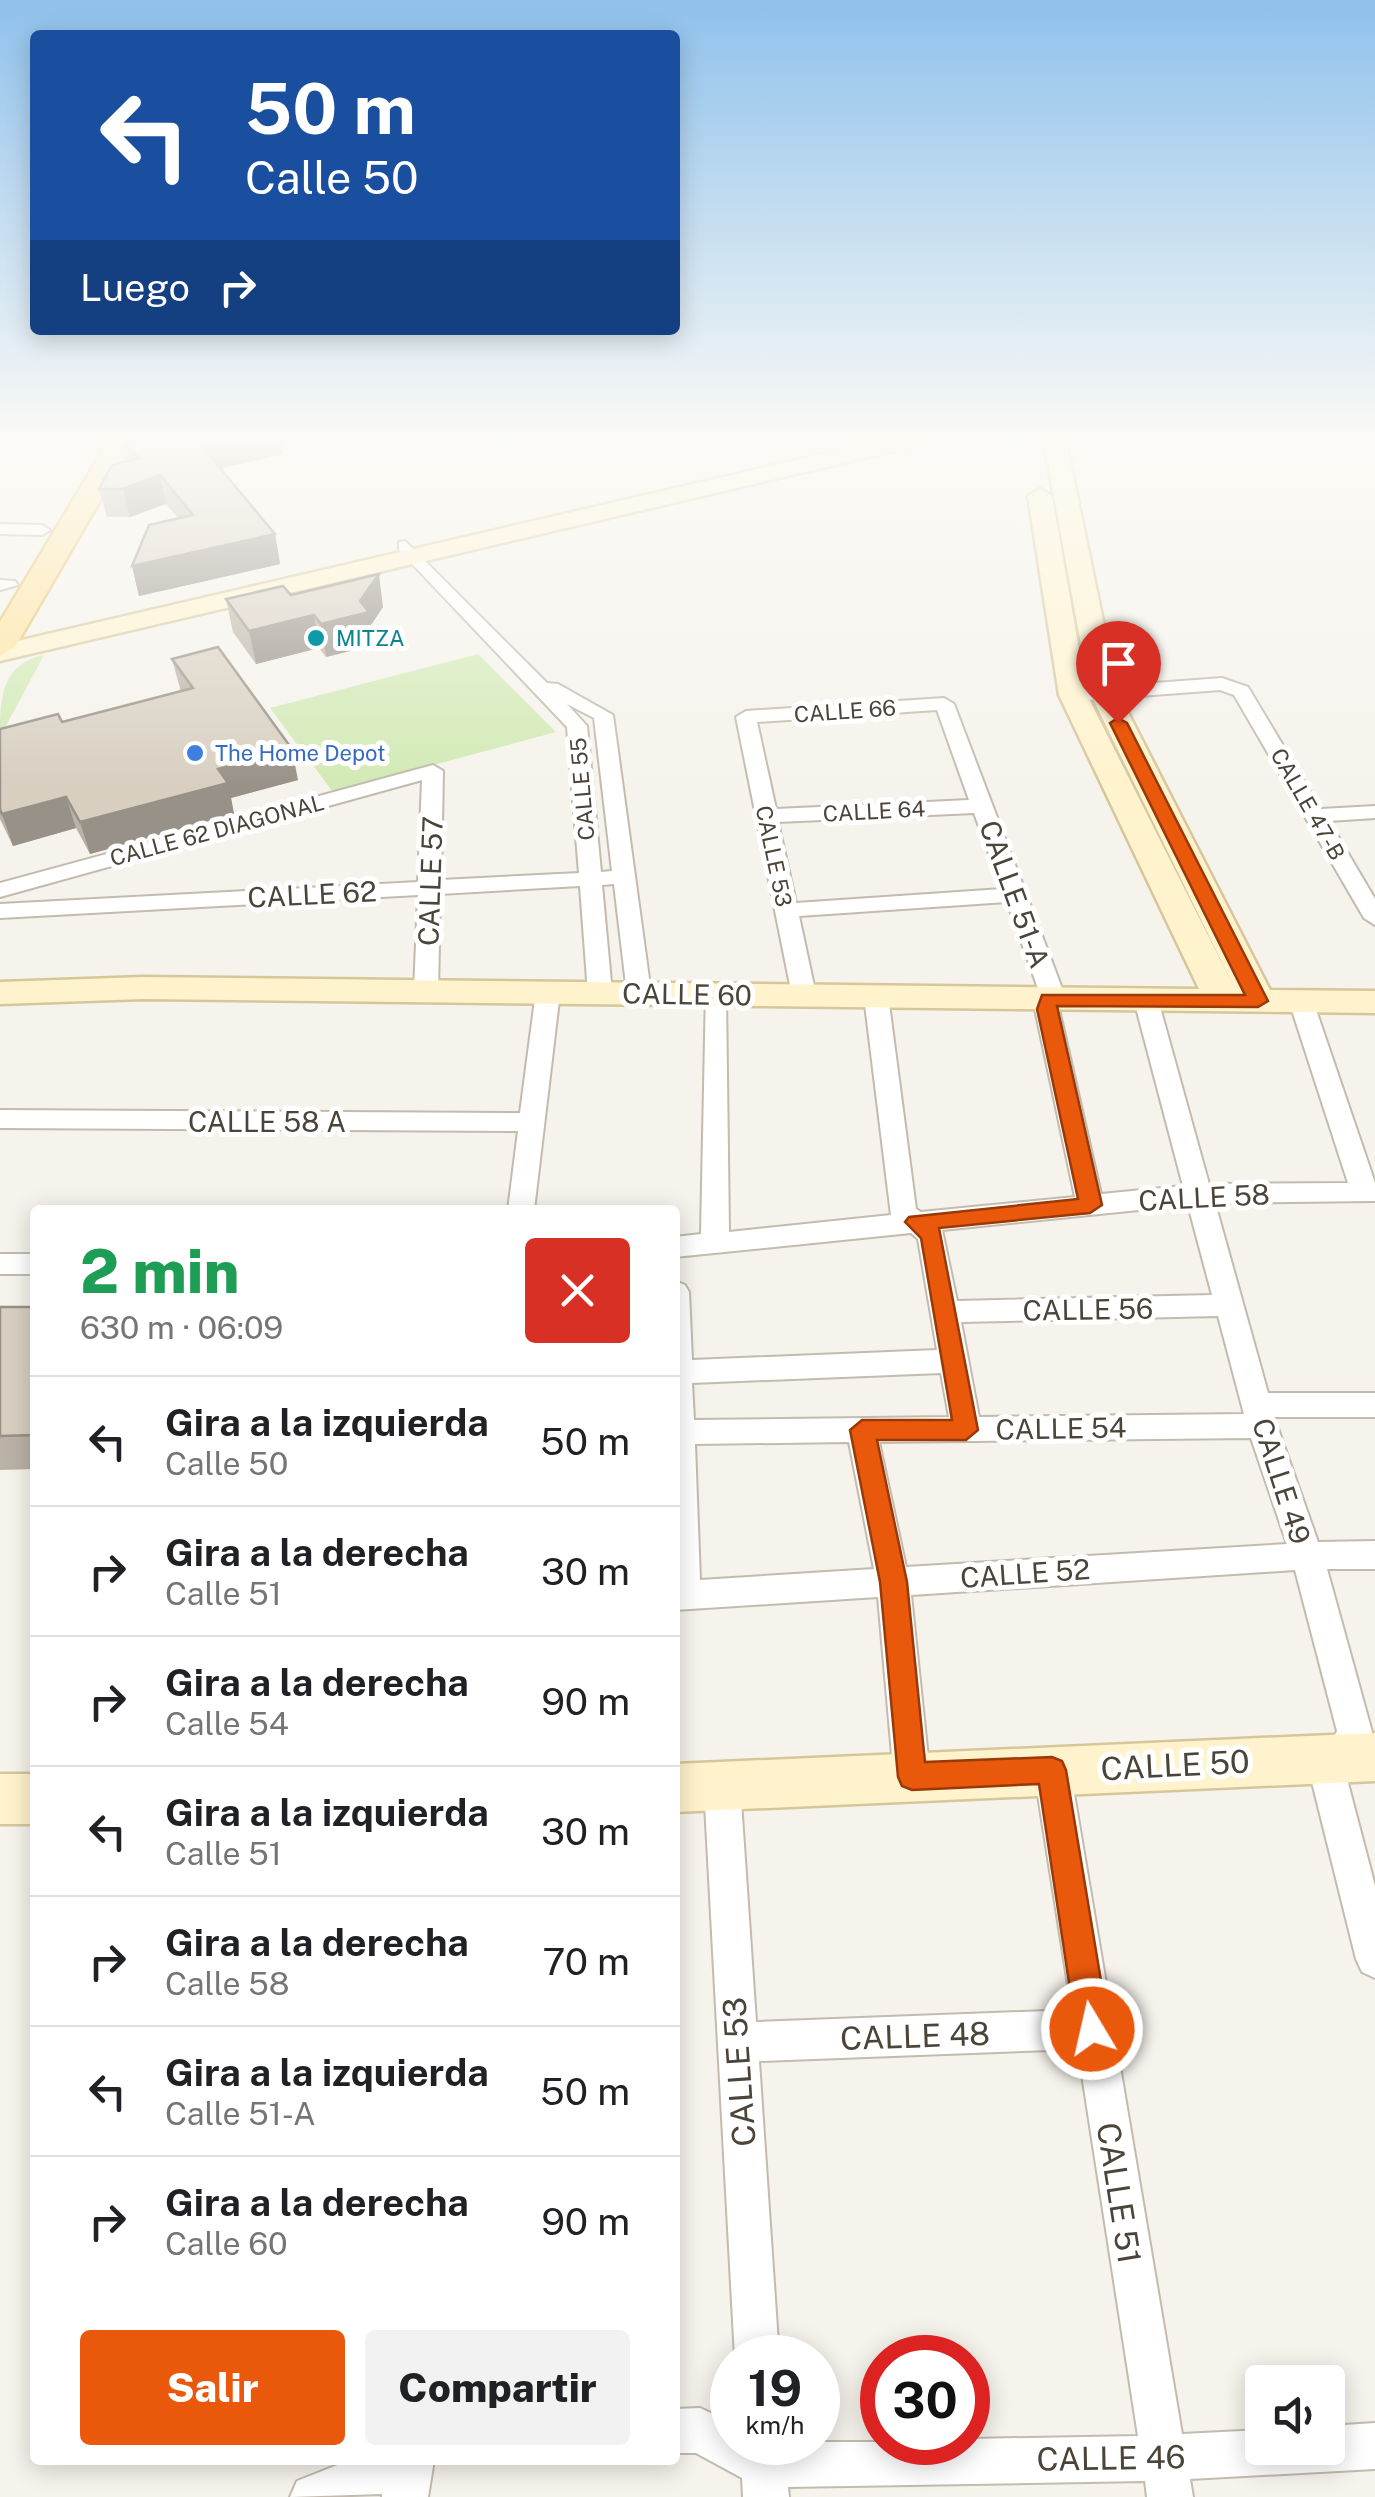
<!DOCTYPE html>
<html lang="es">
<meta charset="utf-8">
<style>
body{margin:0;font-family:"Public Sans",sans-serif;background:#f2f2f2;color:#202124;height:100vh;display:flex;flex-direction:column;font-size:38px;white-space:nowrap}
*{box-sizing:border-box;margin:0}
p{font-size:32px;color:#757577}
.icon{flex:none;width:55px;height:55px;fill:none;stroke:currentColor;stroke-width:2;stroke-linecap:round;stroke-linejoin:round}
.map{position:relative;flex:1;overflow:hidden}
.details{position:absolute;left:30px;top:1205px;width:650px;height:1260px;display:flex;flex-direction:column;background:#fff;border-radius:10px;box-shadow:0 5px 25px #0003}
.details>*{flex:none}
.top-card{position:absolute;left:30px;top:30px;width:650px;height:305px;border-radius:10px;box-shadow:0 5px 25px #0003;background:#1a4fa0;color:#fff;overflow:hidden}
.tools{position:absolute;left:1245px;top:2365px;display:grid;gap:20px}
.tools a{display:grid;place-items:center;width:100px;height:100px;border-radius:10px;background:#fff;box-shadow:0 5px 25px #0003;font-size:50px}
.speed{position:absolute;left:710px;top:2335px;display:flex;gap:20px;font-size:50px;font-weight:700;text-align:center}
.speed>*{display:grid;place-content:center;width:130px;height:130px;border-radius:50%;background:#fff;box-shadow:0 5px 25px #0003;line-height:1}
.speed small{font-size:25px;font-weight:400}
.speed .limit{border:15px solid #d22;background:#fff;color:#111}
.pin{position:absolute;display:grid;place-items:center;width:85px;height:85px;color:#fff;margin:-102px -42px;border-radius:50% 50% 50% 0;rotate:-45deg;box-shadow:0 0 10px #0007}
.pin .icon{rotate:45deg}
.me{position:absolute;width:110px;margin:-55px;rotate:351deg;stroke-linejoin:round;filter:drop-shadow(0 0 8px #0008)}
.turn{display:flex;align-items:center;gap:35px;height:210px;padding:0 50px;font-size:45px}
.turn .icon{width:130px;height:130px;stroke-width:2.5}
.turn b{display:block;font-size:70px;line-height:85px}
.then{display:flex;align-items:center;height:95px;padding:0 50px;background:#0003;gap:20px;font-size:38px}
.round{display:grid;place-items:center;flex:none;width:105px;height:105px;border-radius:10px;background:#f2f2f2}
.headline{display:flex;align-items:center;justify-content:space-between;height:170px;padding:0 50px}
h1{font-size:60px;font-weight:800;line-height:75px;color:#1e9e55}
.button{display:flex;gap:20px;margin-top:auto;padding:20px 50px}
.button a{flex:1;height:115px;border-radius:10px;background:#ea580c;color:#fff;font-size:40px;font-weight:800;line-height:115px;text-align:center}
.button a+a{background:#f2f2f2;color:#202124}
ul{padding:0;list-style:none}
li{display:flex;align-items:center;gap:30px;height:130px;padding:0 50px;border-top:2px solid #e0e0e0}
li div{flex:1}
li b{display:block;font-size:38px}
li em{font-style:normal}
.map>svg:first-child{display:block}
.green{fill:#d2eab5}
.lines{fill:none;stroke-linecap:round;stroke-linejoin:round}
.street-casing{stroke:#c2bbae;stroke-width:4}
.secondary-casing{stroke:#d6c79b;stroke-width:5}
.primary-casing{stroke:#e6c16a;stroke-width:5}
.street{fill:#fff;fill-rule:evenodd}
.secondary{fill:#fff3cd;fill-rule:evenodd}
.primary{fill:#ffe39c;fill-rule:evenodd}
.wall{fill:#bab2a6}
.shaded-wall{fill:#979187}
.building{fill:#d8cfc1;stroke:#979187;stroke-width:2.5}
.route{fill:#ea580c;stroke:#983908;stroke-width:2.5}
.culture-dot{fill:#0f9aa8;stroke:#fff;stroke-width:4}
.shop-dot{fill:#3f7fe0;stroke:#fff;stroke-width:4}
.labels{text-anchor:middle;dominant-baseline:central;stroke-width:10;stroke-linejoin:round;paint-order:stroke}
.far-culture-label{font-size:22px;fill:#0d838f;stroke:#fff;text-anchor:start}
.far-street-label{font-size:22px;fill:#4b4439;stroke:#fff}
.far-shop-label{font-size:22px;fill:#366cbe;stroke:#fff;text-anchor:start}
.street-label{font-size:28px;fill:#4b4439;stroke:#fff}
.near-street-label{font-size:32px;fill:#4b4439;stroke:#fff}
</style>
<div class="map">
<svg width="1375" height="2497" viewBox="0 0 1375 2497">
<rect width="100%" height="100%" fill="#f6f3ec"/>
<path class="green" d="M478,654L556,732L333,792L270,708Z
M44,655L0,737C0,699 1,664 44,655Z"/>
<g class="lines">
<defs>
<path id="street" d="M0,524L42,525L50,530L42,535L0,534Z
M405,541L547,683L558,684L613,715L651,993L647,998H631L627,993L614,884L602,885L612,993L600,1000L588,993L580,886L440,894L438,991L426,998L414,991L418,895L0,918V904L418,882L422,780L0,897V883L433,765L443,771L441,880L579,873L567,727L399,550V542ZM567,704L594,718L612,871L601,872L587,726Z
M0,580L15,581L18,585L0,590Z
M1222,678L1248,687L1321,809L1375,806V818L1329,821L1375,899V925L1364,918L1234,695L1220,690L1073,701L1063,695L1073,689Z
M944,698L954,704L1063,991L1059,1009L1101,1194L1183,1186L1134,1000L1146,992L1158,1000L1209,1184L1348,1183L1289,1001L1301,993L1313,1001L1375,1183V1201L1215,1203L1268,1393H1375V1417H1274L1318,1542L1375,1541V1569H1327L1372,1732L1348,1783L1375,1886V1978L1362,1972L1356,1959L1312,1782L1337,1731L1295,1570L911,1595L930,1777L924,1789L912,1794L900,1789L894,1777L878,1597L675,1610V1281L685,1285L689,1292L692,1360L937,1350L918,1239L911,1233L675,1257V1237L701,1234L706,989L714,987L726,994L729,1232L891,1215L864,996L876,988L888,996L916,1209L921,1212L1075,1197L1035,1009L1039,991L1007,902L799,916L816,995L804,1003L792,995L736,717L746,711ZM937,710L969,800L776,809L757,722ZM974,813L1002,889L796,903L778,822ZM1188,1205L1212,1295L957,1301L942,1230ZM1218,1316L1244,1414L979,1417L961,1322ZM941,1373L949,1417L694,1420L692,1383ZM1251,1438L1287,1544L906,1567L879,1442ZM849,1442L874,1569L700,1580L695,1444Z
M548,985L560,992L534,1210H508L518,1131L0,1128V1110L520,1113L536,992Z
M0,1254H35V1274H0Z
M1052,1754L1064,1758L1070,1770L1182,2434L1262,2430V2448H1328V2426L1375,2423V2469L1190,2479L1193,2497H1147L1145,2481L788,2487L789,2497H743L742,2478L696,2453H675V2409L700,2408L732,2423V2442H968V2439L1138,2436L1078,2049L759,2061L779,2358H735L704,1786L709,1774L722,1769L735,1774L740,1786L756,2022L1072,2010L1034,1770L1040,1758Z
M350,2460H434L428,2497H382V2494L290,2497L297,2481Z"/>
<path id="secondary" d="M895,437H935L924,444L0,661V645Z
M1043,437H1065L1118,693L1270,990L1375,991V1013L143,999L0,1004V982L143,977L1199,989L1059,695L1028,496L1040,489L1052,496L1087,695L1235,989L1090,693Z
M1375,1733V1781L675,1812V1764Z
M0,1774H35V1824H0Z"/>
<path id="primary" d="M111,437H137L15,647L0,656V622Z"/>
</defs>
<use href="#street" class="street-casing"/>
<use href="#secondary" class="secondary-casing"/>
<use href="#primary" class="primary-casing"/>
<use href="#street" class="street"/>
<use href="#secondary" class="secondary"/>
<use href="#primary" class="primary"/>
</g>
<path class="wall" d="M140,437H280L283,454L221,468L275,534L280,564L139,596L132,566L179,519L166,504L130,517H107L99,489L127,461L122,441Z
M291,595L383,607L371,625L374,645L326,657L319,648L256,664L233,632L226,599Z
M172,659L298,780L231,798L234,814L90,854L76,828L13,846L0,819V729L62,722L181,692Z
M0,1307H35V1469L0,1470Z"/>
<path class="shaded-wall" d="M230,437H280L283,454L206,472L200,444Z
M160,475L166,504L130,517L123,489Z
M275,534L280,564L139,596L132,566Z
M379,574L383,607L371,625L374,645L326,657L321,624Z
M314,615L319,648L256,664L249,631Z
M292,749L298,780L231,798L234,814L90,854L80,822L218,769Z
M66,797L76,828L13,846L2,814Z"/>
<path class="building" d="M140,437H230L200,444L275,534L132,566L149,525L193,515L160,475L123,489H99L112,465L140,458L122,441Z
M379,574L360,601L369,612L321,624L314,615L249,631L226,599L283,586L291,595Z
M218,647L292,749L218,769L228,783L80,822L66,797L2,814L0,809V729L58,714L62,722L193,688L172,659Z
M0,1307H35V1435L0,1436Z"/>
<linearGradient id="sky" x2="0" y2="1"><stop stop-color="#8fc1ec"/><stop offset="0.56" stop-color="#fbfaf6"/><stop offset="1" stop-color="#fbfaf6" stop-opacity="0"/></linearGradient>
<rect width="1375" height="787" fill="url(#sky)"/>
<path class="route" d="M1118,718L1127,723L1268,1001L1258,1007L1057,1006L1102,1205L1090,1213L939,1228L978,1430L966,1440H877L907,1582L925,1762L1052,1757L1062,1761L1066,1770L1109,2029L1104,2041L1092,2045L1081,2041L1076,2029L1039,1784L912,1790L902,1786L898,1777L880,1582L850,1430L862,1420H952L921,1238L905,1222L909,1217L1078,1199L1037,1009L1042,995H1245L1110,723Z"/>
<circle class="culture-dot" cx="316" cy="638" r="10"/>
<circle class="shop-dot" cx="195" cy="753" r="10"/>
<g class="labels">
<g class="far-culture-label">
<text x="336" y="638">MITZA</text>
</g>
<g class="far-street-label">
<text transform="translate(845 711) rotate(-4)">CALLE 66</text>
<text transform="translate(582 789) rotate(-95)">CALLE 55</text>
<text transform="translate(1308 804) rotate(60)">CALLE 47-B</text>
<text transform="translate(874 811) rotate(-3)">CALLE 64</text>
<text transform="translate(217 830) rotate(-15)">CALLE 62 DIAGONAL</text>
<text transform="translate(774 856) rotate(78)">CALLE 53</text>
</g>
<g class="far-shop-label">
<text x="215" y="753">The Home Depot</text>
</g>
<g class="street-label">
<text transform="translate(430 881) rotate(-88)">CALLE 57</text>
<text transform="translate(312 894) rotate(-3)">CALLE 62</text>
<text transform="translate(1015 894) rotate(70)">CALLE 51-A</text>
<text transform="translate(687 994) rotate(1)">CALLE 60</text>
<text x="267" y="1121">CALLE 58 A</text>
<text transform="translate(1204 1197) rotate(-3)">CALLE 58</text>
<text transform="translate(1088 1309) rotate(-1)">CALLE 56</text>
<text transform="translate(1061 1428) rotate(-1)">CALLE 54</text>
<text transform="translate(1282 1481) rotate(72)">CALLE 49</text>
<text transform="translate(1025 1573) rotate(-4)">CALLE 52</text>
</g>
<g class="near-street-label">
<text transform="translate(1175 1765) rotate(-3)">CALLE 50</text>
<text transform="translate(915 2036) rotate(-2)">CALLE 48</text>
<text transform="translate(739 2072) rotate(-94)">CALLE 53</text>
<text transform="translate(1119 2193) rotate(81)">CALLE 51</text>
<text transform="translate(1111 2458) rotate(-1)">CALLE 46</text>
</g>
</g>
</svg>
<div class="tools">
<a><svg class="icon" aria-label="sound" viewBox="0 0 24 24"><path d="M4 9h4l5-4v14l-5-4H4zM17 9q2 3 0 6"/></svg></a>
</div>
<div class="speed"><div>19<small>km/h</small></div><div class="limit">30</div></div>
<div class="pin" style="left:1118px;top:723px;background:#d93025"><svg class="icon" aria-label="arrive" viewBox="0 0 24 24"><path d="M6 21V4h12l-3 4 3 4H6"/></svg></div>
<svg class="me" style="left:1092px;top:2029px" viewBox="-20 -20 40 40"><circle r="17" fill="#ea580c" stroke="#fff" stroke-width="3"/><path d="M0-11L8 9 0 5-8 9z" fill="#fff"/></svg>
<div class="top-card">
<div class="turn"><svg class="icon" aria-label="left" viewBox="0 0 24 24"><path d="M17 20v-9H6M10 6l-5 5 5 5"/></svg><div><b>50 m</b>Calle 50</div></div>
<div class="then">Luego<svg class="icon" aria-label="right" viewBox="0 0 24 24"><path d="M7 20v-9h11M14 6l5 5-5 5"/></svg></div>
</div>
<section class="details">
<div class="headline"><div><h1>2 min</h1><p>630 m · 06:09</p></div><a class="round" style="background:#d93025;color:#fff"><svg class="icon" aria-label="close" viewBox="0 0 24 24"><path d="M6 6l12 12M18 6L6 18"/></svg></a></div>
<ul>
<li><svg class="icon" aria-label="left" viewBox="0 0 24 24"><path d="M17 20v-9H6M10 6l-5 5 5 5"/></svg><div><b>Gira a la izquierda</b><p>Calle 50</p></div><em>50 m</em></li>
<li><svg class="icon" aria-label="right" viewBox="0 0 24 24"><path d="M7 20v-9h11M14 6l5 5-5 5"/></svg><div><b>Gira a la derecha</b><p>Calle 51</p></div><em>30 m</em></li>
<li><svg class="icon" aria-label="right" viewBox="0 0 24 24"><path d="M7 20v-9h11M14 6l5 5-5 5"/></svg><div><b>Gira a la derecha</b><p>Calle 54</p></div><em>90 m</em></li>
<li><svg class="icon" aria-label="left" viewBox="0 0 24 24"><path d="M17 20v-9H6M10 6l-5 5 5 5"/></svg><div><b>Gira a la izquierda</b><p>Calle 51</p></div><em>30 m</em></li>
<li><svg class="icon" aria-label="right" viewBox="0 0 24 24"><path d="M7 20v-9h11M14 6l5 5-5 5"/></svg><div><b>Gira a la derecha</b><p>Calle 58</p></div><em>70 m</em></li>
<li><svg class="icon" aria-label="left" viewBox="0 0 24 24"><path d="M17 20v-9H6M10 6l-5 5 5 5"/></svg><div><b>Gira a la izquierda</b><p>Calle 51-A</p></div><em>50 m</em></li>
<li><svg class="icon" aria-label="right" viewBox="0 0 24 24"><path d="M7 20v-9h11M14 6l5 5-5 5"/></svg><div><b>Gira a la derecha</b><p>Calle 60</p></div><em>90 m</em></li>
</ul>
<div class="button"><a>Salir</a><a>Compartir</a></div>
</section>
</div>
